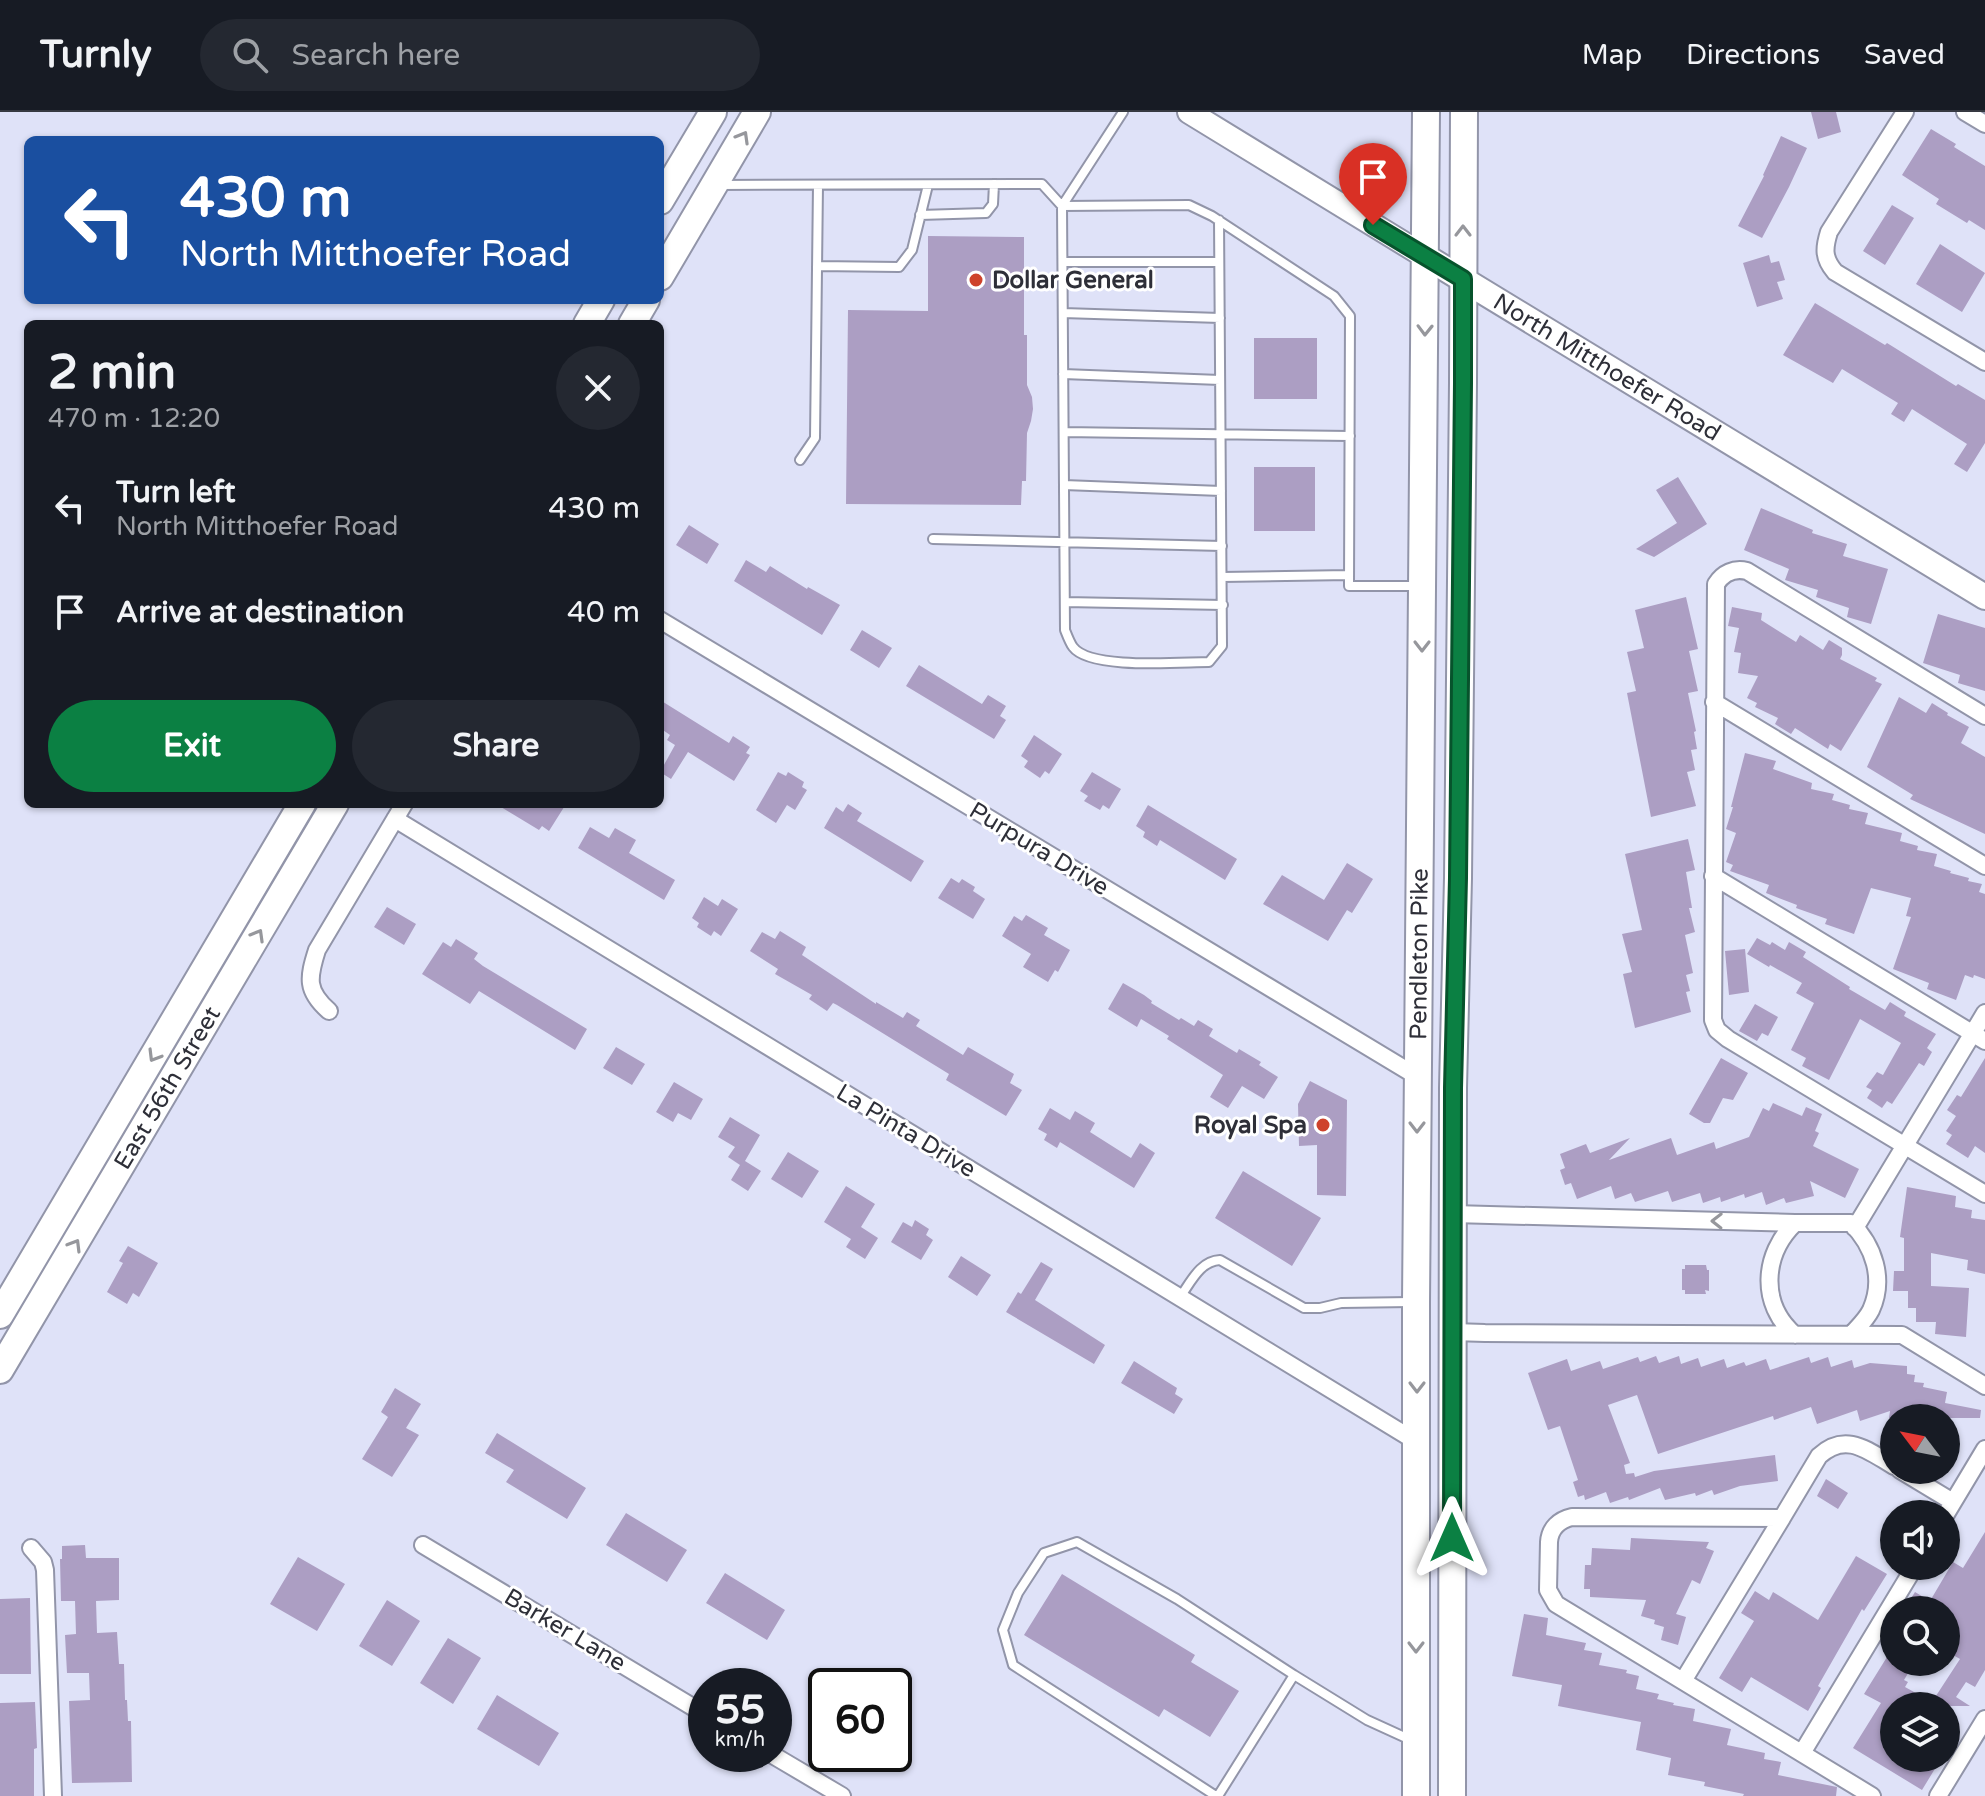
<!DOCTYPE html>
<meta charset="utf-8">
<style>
body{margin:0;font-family:"Varela Round",sans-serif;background:#242831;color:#f1f3f6;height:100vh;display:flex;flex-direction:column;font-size:30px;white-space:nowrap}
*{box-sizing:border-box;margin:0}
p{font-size:26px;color:#9ea1a6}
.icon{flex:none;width:44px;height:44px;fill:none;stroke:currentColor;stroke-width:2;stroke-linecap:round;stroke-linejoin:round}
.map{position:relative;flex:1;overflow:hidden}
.sheet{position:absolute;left:24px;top:208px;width:640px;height:488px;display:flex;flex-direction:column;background:#171b24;border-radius:12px;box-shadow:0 2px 6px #0004}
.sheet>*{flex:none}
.banner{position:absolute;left:24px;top:24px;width:640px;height:168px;border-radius:12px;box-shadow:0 2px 6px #0004;background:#1a4fa0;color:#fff;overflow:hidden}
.needle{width:52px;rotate:302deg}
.fabs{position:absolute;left:1880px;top:1292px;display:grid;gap:16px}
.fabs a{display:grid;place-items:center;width:80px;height:80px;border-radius:50%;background:#171b24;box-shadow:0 2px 6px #0004;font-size:40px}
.speed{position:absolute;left:688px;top:1556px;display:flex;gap:16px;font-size:40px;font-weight:700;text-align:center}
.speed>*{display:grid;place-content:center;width:104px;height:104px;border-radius:50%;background:#171b24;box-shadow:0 2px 6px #0004;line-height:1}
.speed small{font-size:20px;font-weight:400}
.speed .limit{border:4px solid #111;border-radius:12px;background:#fff;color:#111}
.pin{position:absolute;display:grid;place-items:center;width:68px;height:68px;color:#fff;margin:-82px -34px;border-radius:50% 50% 50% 0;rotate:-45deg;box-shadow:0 0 8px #0007}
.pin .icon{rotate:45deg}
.me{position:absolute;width:88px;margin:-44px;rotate:0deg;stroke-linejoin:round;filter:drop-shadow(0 0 6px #0008)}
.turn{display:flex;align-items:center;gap:28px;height:168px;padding:0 24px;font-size:36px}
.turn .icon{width:104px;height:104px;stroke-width:2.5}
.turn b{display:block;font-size:56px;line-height:68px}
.round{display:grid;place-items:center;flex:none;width:84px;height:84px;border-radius:42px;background:#242831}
.head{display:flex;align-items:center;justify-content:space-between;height:136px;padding:0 24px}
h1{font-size:48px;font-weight:700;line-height:60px}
.cta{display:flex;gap:16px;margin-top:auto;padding:16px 24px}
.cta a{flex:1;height:92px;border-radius:48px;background:#0b8043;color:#fff;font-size:32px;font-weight:700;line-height:92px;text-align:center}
.cta a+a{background:#242831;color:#f1f3f6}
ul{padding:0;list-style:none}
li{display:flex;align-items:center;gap:24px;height:104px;padding:0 24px}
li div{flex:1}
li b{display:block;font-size:30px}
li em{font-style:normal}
header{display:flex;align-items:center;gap:48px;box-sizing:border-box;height:112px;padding:0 40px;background:#171b24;border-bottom:2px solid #363941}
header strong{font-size:38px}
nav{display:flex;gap:44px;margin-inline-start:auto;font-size:28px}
.search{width:560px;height:72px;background:#242831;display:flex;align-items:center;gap:20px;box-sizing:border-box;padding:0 28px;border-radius:44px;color:#9ea1a6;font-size:30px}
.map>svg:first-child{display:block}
.building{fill:#ac9ec3}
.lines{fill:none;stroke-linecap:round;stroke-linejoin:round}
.service-casing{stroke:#9295a9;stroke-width:12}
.minor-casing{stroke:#9295a9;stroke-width:20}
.tertiary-casing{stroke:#9295a9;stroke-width:26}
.secondary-casing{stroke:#9295a9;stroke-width:28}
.primary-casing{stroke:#9295a9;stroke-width:30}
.service{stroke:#fff;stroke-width:8}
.minor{stroke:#fff;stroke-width:16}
.tertiary{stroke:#fff;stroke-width:22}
.secondary{stroke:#fff;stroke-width:24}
.primary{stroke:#fff;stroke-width:26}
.oneway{stroke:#96979c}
.route-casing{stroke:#07532c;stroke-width:20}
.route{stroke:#0b8043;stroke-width:14}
.poi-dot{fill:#ce422b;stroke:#fff;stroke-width:3}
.labels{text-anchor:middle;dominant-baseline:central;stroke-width:6;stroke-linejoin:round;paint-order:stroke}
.poi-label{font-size:24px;font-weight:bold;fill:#2e2f38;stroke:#fff;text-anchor:start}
.street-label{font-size:24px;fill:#2e2f38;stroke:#fff}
</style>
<header>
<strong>Turnly</strong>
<div class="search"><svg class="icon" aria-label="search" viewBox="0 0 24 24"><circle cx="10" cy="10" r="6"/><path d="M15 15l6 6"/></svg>Search here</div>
<nav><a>Map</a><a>Directions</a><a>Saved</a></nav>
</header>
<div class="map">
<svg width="1985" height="1684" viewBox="0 0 1985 1684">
<rect width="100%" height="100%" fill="#dfe2f8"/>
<path class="building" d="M1811,0H1836L1841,20L1818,27Z
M1931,17L1956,32L1954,35L1985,54V118L1969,108L1967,111L1936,92L1939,87L1902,63Z
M1781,24L1807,36L1789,75L1762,126L1738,114L1764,64L1763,63Z
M1892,93L1914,106L1885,153L1863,139Z
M928,124L1024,125V223H1027V273L1032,285L1033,297L1031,309L1027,321L1026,369H1022L1021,393L846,392L848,198L928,199Z
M1940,132L1985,161L1962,200L1916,172Z
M1769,143L1771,151L1779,149L1785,168L1777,170L1783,187L1757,195L1743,151Z
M1815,191L1885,233L1887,231L1956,274L1958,272L1985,288V331L1967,360L1954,352L1967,332L1912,297L1904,310L1891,302L1898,291L1842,257L1833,271L1783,243Z
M1254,226H1317V287H1254Z
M1254,355H1315V419H1254Z
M1678,365L1707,412L1654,445L1636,437L1677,411L1656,378Z
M1761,396L1813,418L1812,421L1847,432L1843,444L1888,457L1871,512L1847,505L1849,496L1816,485L1818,478L1785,468L1789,457L1744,438Z
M689,413L719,432L707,452L676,433Z
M746,448L766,460L770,454L807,477L808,475L840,493L822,523L734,469Z
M1686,485L1698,537L1689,539L1698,579L1688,581L1696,619L1694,620L1697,637L1691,638L1695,658L1687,660L1696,694L1651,705L1627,581L1636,579L1627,540L1644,536L1635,498Z
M1732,495L1762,501L1761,508L1796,530L1800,523L1823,538L1829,528L1842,536V543L1840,547L1877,566L1875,569L1882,572L1841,639L1830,632L1828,637L1795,616L1791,622L1775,612L1778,606L1755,595L1757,591L1747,586L1758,564L1738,561L1741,541L1734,540L1739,516L1728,514Z
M1938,502L1985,516V579L1958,571L1960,563L1923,551Z
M862,518L892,536L879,556L850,538Z
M919,553L982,592L988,583L1006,594L1000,604L1006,608L994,627L906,574Z
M1899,585L1926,601L1932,591L1948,601L1947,603L1969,615L1961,631L1985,645V722L1910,687L1913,683L1867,655Z
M660,588L729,631L733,624L750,635L746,641L750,643L734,669L688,640L671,667L660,660L675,633L667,628L670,623L660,616Z
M1034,623L1062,642L1049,662L1045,659L1040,666L1024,655L1028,649L1021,644Z
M1745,641L1776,649L1773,657L1812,671L1811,677L1834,682L1832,688L1850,693L1849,697L1868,701L1865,712L1902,721L1900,729L1918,734L1917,738L1937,742L1934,754L1951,759L1950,761L1969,766L1968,769L1982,772L1979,780L1985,782V867L1974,863L1973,866L1965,863L1956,888L1927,877L1929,871L1893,857L1911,805L1906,804L1911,786L1871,776L1854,822L1825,812L1827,807L1796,796L1797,793L1766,781L1769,773L1730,759L1733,753L1726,750L1736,721L1726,717L1733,695H1731Z
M778,660L786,664L788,660L804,670L802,675L807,678L795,698L787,693L776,711L756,698Z
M1092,660L1121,677L1109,697L1103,693L1100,698L1084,689L1088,684L1080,679Z
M496,692H566L549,719L542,714L539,718Z
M848,692L862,701L857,709L924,749L911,770L824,716L836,695L843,700Z
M1148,693L1237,747L1225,768L1160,728L1157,734L1143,725L1145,720L1136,714Z
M590,715L609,726L615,716L636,728L629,741L675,768L664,788L578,736Z
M1688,727L1695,758L1686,760L1692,796H1689L1695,820L1685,823L1693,861L1686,863L1690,879L1686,880L1691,900L1635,916L1623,862L1632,860L1622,822L1642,818L1625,742Z
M1347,751L1373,767L1352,801L1347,798L1328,829L1263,792L1282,763L1324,788Z
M951,766L959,771L962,767L975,775L973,779L985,787L973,807L938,786Z
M704,785L718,794L722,787L738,797L721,824L714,819L711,824L697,815L699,811L692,806Z
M387,795L416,812L404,833L374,815Z
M1026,803L1048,816L1044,823L1070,838L1058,860L1055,858L1048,870L1023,855L1031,842L1002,824L1014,804L1022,809Z
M780,819L806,835L802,843L876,892V890L903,906L907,900L920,908L916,914L963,943L968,935L1014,962L1010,971L1022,978L1006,1004L946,968L949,962L837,893L833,891L827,899L809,887L812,883L775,862L778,857L750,839L762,820L775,827Z
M1757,826L1770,833L1772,830L1785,838L1789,830L1806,840L1803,845L1850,875L1849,877L1885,898L1890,890L1906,900L1904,904L1936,922L1927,936L1932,940L1924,954L1919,951L1892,992L1887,989L1882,996L1867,986L1872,978L1866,975L1877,960L1883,963L1901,931L1860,907L1829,968L1802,954L1806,946L1791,938L1814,891L1796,881L1802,871L1770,853L1769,855L1747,842Z
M456,827L478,841L474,847L483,854L587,917L575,938L479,879L470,892L422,862L443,830L451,835Z
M1745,837L1749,880L1729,883L1725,839Z
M1123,871L1144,883L1152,889L1151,891L1179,908L1181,906L1194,914L1198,908L1213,917L1209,924L1237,941L1239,937L1261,950L1259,953L1278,965L1264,987L1242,974L1228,996L1210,985L1223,963L1167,927L1169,924L1141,907L1137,915L1108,897Z
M1755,892L1778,905L1768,924L1762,921L1757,929L1739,919Z
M616,935L645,952L632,973L603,956Z
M1721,946L1748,961L1733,988L1723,986L1710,1011H1704L1689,1002Z
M1985,946V1041L1975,1034L1968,1046L1946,1032L1952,1023L1946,1019L1956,1004L1947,998L1957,983L1961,985Z
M1310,969L1347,988L1346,1084L1317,1083V1033L1299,1034L1298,992Z
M674,970L703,987L691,1008L678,1001L673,1010L656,1000Z
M1773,991L1802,1004L1806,995L1822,1002L1815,1019L1819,1021L1813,1034L1859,1057L1845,1086L1810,1069L1814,1084L1786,1091L1784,1086L1766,1093L1762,1080L1745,1086L1744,1082L1721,1090L1720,1085L1703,1091L1700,1081L1672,1090L1668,1079L1635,1090L1631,1081L1615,1087L1611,1074L1577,1087L1571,1071L1565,1073L1560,1058L1565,1056L1560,1042L1586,1032L1590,1041L1630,1026L1609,1048L1671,1026L1677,1043L1714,1030L1716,1037L1749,1025L1763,996L1769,999Z
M1050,996L1070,1008L1075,999L1095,1011L1090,1020L1131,1046L1140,1031L1155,1041L1134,1076L1060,1030L1057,1036L1044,1028L1047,1022L1038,1017Z
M730,1005L760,1023L745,1049L761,1059L748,1079L731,1068L740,1053L728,1045L735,1035L718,1025Z
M788,1040L819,1059L802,1086L771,1067Z
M1243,1059L1321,1106L1292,1154L1215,1106Z
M846,1074L875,1092L861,1115L878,1126L865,1147L846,1135L851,1127L824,1110Z
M1907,1075L1956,1084L1955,1095L1972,1098L1971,1106L1985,1108V1162L1967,1158L1968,1148L1931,1141V1174L1969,1176L1966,1225L1935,1222L1936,1210H1916V1196H1908V1179H1893L1894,1159H1904V1126L1900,1125Z
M915,1108L929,1117L926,1123L933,1128L921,1148L891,1130L903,1110L912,1115Z
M128,1134L158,1151L139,1185L133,1181L127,1192L107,1180L123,1151L119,1149Z
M961,1144L991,1163L977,1184L948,1165Z
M1041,1150L1053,1157L1035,1188L1105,1233L1094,1252L1006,1200L1018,1180L1021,1182Z
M1685,1153H1706L1707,1158H1709V1179L1705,1178L1706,1182H1685V1178H1682V1157H1685Z
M1656,1244L1659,1251L1679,1244L1681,1252L1698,1246L1701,1255L1724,1247L1727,1256L1744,1250L1746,1254L1766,1247L1770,1258L1809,1245L1811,1251L1828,1245L1831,1255L1852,1248L1854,1256L1870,1251L1907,1254V1262L1915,1263L1914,1270L1924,1271L1923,1275L1947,1280L1945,1291L1981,1298L1980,1306H1889L1890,1299L1860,1309L1857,1298L1817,1312L1811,1295L1774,1308L1773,1304L1658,1342L1637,1283L1608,1293L1630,1351L1624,1353L1626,1362L1634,1361L1635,1365L1654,1359L1775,1343L1778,1369L1740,1374L1714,1383L1712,1378L1696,1384L1695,1381L1665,1388L1660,1376L1629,1388L1628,1385L1610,1391L1606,1380L1585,1388L1584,1383L1578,1385L1573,1370L1578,1368L1560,1314L1548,1318L1528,1261L1567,1247L1571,1259L1600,1249L1603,1257L1638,1245L1640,1250Z
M1134,1249L1177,1276L1175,1282L1183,1287L1174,1302L1121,1271Z
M395,1276L421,1292L406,1316L419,1323L392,1365L362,1347L388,1305L381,1300Z
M497,1321L586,1376L567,1407L506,1370L514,1358L485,1341Z
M1826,1367L1848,1381L1838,1397L1817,1384Z
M626,1401L687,1438L667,1470L606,1433Z
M1985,1420V1558L1975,1575L1966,1570L1956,1585L1970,1594H1894V1646H1921L1936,1655L1922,1678L1853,1636L1881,1591L1864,1582L1887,1545L1910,1558L1904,1568L1908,1570L1905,1575L1932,1590L1960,1547L1946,1539V1498H1904L1915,1480L1930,1489L1953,1450L1963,1456Z
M1631,1426L1709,1430L1706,1436L1714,1439L1700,1472L1692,1468L1676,1502L1686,1505L1678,1533L1661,1528L1664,1515L1654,1512L1655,1508L1641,1504L1646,1488L1590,1485V1477H1584L1585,1453H1591L1592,1436L1630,1438Z
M85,1433L86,1446H119V1488L96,1489L97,1521L117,1520L119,1552H124L125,1588H127L128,1609H131L132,1670L72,1671L69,1589L90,1588L89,1561H67L65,1523L76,1522L75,1489H61L60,1447H62V1434Z
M1856,1444L1887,1462L1864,1499L1862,1497L1818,1574L1821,1576L1808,1599L1751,1565L1742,1580L1719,1566L1754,1509L1741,1501L1755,1479L1769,1488L1773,1480L1818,1508Z
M298,1445L345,1472L317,1519L270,1492Z
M725,1461L785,1498L767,1528L706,1491Z
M1062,1462L1195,1543L1191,1550L1239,1579L1210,1625L1164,1597L1159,1605L1024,1523Z
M30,1486L31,1562H0V1487Z
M387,1488L420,1509L392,1554L359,1534Z
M1524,1502L1548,1506L1546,1523L1586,1531L1584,1538L1602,1541L1599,1553L1627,1558L1626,1561L1639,1564L1636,1577L1659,1582L1657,1587L1674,1591L1673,1593L1695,1597L1693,1609L1731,1617L1727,1633L1765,1641L1764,1647L1781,1650L1778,1663L1837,1675L1836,1684H1743L1744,1682L1704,1674L1705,1670L1668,1663L1671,1646L1636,1638L1641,1610L1558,1594L1562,1573L1512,1564Z
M448,1526L481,1546L453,1592L420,1571Z
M497,1583L559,1621L539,1654L477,1617Z
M35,1590L37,1636L34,1637V1684H0V1591Z"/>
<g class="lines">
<defs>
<path id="service" d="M1123,0L1062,94L1189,93L1212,104L1334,184L1350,204L1349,474H1418
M718,73L1042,72L1062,94L1065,518C1067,523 1070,531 1073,535C1090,558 1181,550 1209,550L1222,534L1219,108
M920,103L986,101L993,92L994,72
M1063,150H1219
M817,154L899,155L912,138L928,73
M1063,201L1220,206
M1063,262L1220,268
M1064,320L1350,324
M800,348L815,326L818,73
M1064,373L1221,379
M933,427L1222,434
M1222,465L1349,463
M1065,490L1223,493
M1180,1185C1191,1170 1200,1149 1220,1148L1304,1196H1320L1341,1191L1411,1190
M1216,1684L1013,1553L1003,1518L1018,1481L1044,1441L1077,1430L1177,1487L1294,1563
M1218,1684L1294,1563L1367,1608L1413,1629"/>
<path id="minor" d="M1905,0L1829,120C1824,136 1823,146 1835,160L1985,250
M1965,0L1985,12
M660,508L1418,965
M1714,590L1985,754
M1985,604L1747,459C1734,456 1723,461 1716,472L1713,908L1717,918L1728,927L1985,1082
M395,707L1417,1330
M1713,764L1985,929
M329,899C306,879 308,866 317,838L404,692
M1453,1102L1795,1111
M1855,1116L1985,901
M1453,1220L1485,1221L1902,1223L1985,1274
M1795,1223C1759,1192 1763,1142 1795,1111H1851C1874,1134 1885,1167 1871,1198C1866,1208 1858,1215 1851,1223
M1900,1358L1953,1390
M1946,1402L1985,1337
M423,1433L706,1603
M31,1436L43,1450L45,1458L53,1684
M1683,1569L1782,1406
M1802,1641L1915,1454
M771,1642L842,1684
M1872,1684L1556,1492L1548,1478L1549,1430C1550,1416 1559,1408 1572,1405L1782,1406L1819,1344C1846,1319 1868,1339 1894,1354
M1938,1684L1985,1607"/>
<path id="tertiary" d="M1189,0L1426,145"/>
<g id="secondary">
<path id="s1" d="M1426,145L1985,485"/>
</g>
<g id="primary">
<path d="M660,89L713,0"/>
<path d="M660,165L757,0"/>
<path d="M587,212L601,188"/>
<path d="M632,212L646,188"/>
<path d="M0,1203L302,692"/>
<path id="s2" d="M0,1258L335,692"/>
<path id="s3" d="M1416,1684V1190L1426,0"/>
<path d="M1452,1684L1453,976L1458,766L1463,271L1464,0"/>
</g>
</defs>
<use href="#service" class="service-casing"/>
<use href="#minor" class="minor-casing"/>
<use href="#tertiary" class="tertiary-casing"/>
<use href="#secondary" class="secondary-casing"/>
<use href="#primary" class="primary-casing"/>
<use href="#service" class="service"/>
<use href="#minor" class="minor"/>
<use href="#tertiary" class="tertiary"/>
<use href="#secondary" class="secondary"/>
<use href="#primary" class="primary"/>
</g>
<defs><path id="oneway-chevron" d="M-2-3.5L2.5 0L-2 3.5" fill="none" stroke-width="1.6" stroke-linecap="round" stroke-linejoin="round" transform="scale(2)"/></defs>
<g class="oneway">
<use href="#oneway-chevron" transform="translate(743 25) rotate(-60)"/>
<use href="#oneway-chevron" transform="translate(1463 119) rotate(-90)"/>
<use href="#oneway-chevron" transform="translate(1425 218) rotate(91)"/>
<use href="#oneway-chevron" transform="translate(1422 534) rotate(90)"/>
<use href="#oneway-chevron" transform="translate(258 823) rotate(-60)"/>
<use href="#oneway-chevron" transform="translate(154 944) rotate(121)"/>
<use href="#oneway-chevron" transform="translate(1417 1015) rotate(90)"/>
<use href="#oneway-chevron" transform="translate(1717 1109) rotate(-179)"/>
<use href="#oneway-chevron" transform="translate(75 1133) rotate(-59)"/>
<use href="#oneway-chevron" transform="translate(1417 1275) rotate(90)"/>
<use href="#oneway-chevron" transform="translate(1416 1535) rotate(90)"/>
</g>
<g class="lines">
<defs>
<path id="route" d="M1373,113L1463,167V271L1458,766L1453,976L1452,1426"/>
</defs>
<use href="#route" class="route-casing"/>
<use href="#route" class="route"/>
</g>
<g class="poi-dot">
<circle cx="976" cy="168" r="8"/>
<circle cx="1323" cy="1013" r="8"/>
</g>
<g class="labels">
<g class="poi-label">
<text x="992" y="168">Dollar General</text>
<text x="1307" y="1013" text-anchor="end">Royal Spa</text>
</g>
<g class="street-label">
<text stroke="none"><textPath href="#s1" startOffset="212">North Mitthoefer Road</textPath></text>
<text transform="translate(1039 737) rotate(31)">Purpura Drive</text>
<text stroke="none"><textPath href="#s3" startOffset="842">Pendleton Pike</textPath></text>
<text stroke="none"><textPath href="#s2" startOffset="328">East 56th Street</textPath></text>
<text transform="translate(906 1019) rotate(31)">La Pinta Drive</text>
<text transform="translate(565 1518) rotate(31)">Barker Lane</text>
</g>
</g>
</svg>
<div class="fabs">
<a><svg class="needle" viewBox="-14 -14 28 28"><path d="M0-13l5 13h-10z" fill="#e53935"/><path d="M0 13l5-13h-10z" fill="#9ea1a6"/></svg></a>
<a><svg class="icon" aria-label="sound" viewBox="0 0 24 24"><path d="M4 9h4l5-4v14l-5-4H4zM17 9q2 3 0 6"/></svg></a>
<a><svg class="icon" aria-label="search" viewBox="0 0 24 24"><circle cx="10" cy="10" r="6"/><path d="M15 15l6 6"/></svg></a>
<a><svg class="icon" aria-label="layers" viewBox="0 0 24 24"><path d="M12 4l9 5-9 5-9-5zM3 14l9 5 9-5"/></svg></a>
</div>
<div class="speed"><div>55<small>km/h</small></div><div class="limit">60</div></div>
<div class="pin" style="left:1373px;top:113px;background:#d93025"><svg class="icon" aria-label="arrive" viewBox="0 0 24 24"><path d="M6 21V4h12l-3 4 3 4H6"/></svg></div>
<svg class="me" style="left:1452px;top:1426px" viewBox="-20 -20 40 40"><path d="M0-17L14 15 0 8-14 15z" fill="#0b8043" stroke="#fff" stroke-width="4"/></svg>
<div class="banner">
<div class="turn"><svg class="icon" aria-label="left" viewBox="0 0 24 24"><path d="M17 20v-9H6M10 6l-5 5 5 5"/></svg><div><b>430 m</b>North Mitthoefer Road</div></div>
</div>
<section class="sheet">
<div class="head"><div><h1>2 min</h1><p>470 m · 12:20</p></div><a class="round"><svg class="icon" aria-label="close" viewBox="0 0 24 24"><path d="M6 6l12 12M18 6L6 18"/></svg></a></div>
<ul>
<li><svg class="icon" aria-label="left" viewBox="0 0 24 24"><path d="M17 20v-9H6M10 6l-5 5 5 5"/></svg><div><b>Turn left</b><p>North Mitthoefer Road</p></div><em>430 m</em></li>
<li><svg class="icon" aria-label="arrive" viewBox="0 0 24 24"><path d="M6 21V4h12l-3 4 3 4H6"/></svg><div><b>Arrive at destination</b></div><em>40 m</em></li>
</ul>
<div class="cta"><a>Exit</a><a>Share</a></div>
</section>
</div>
